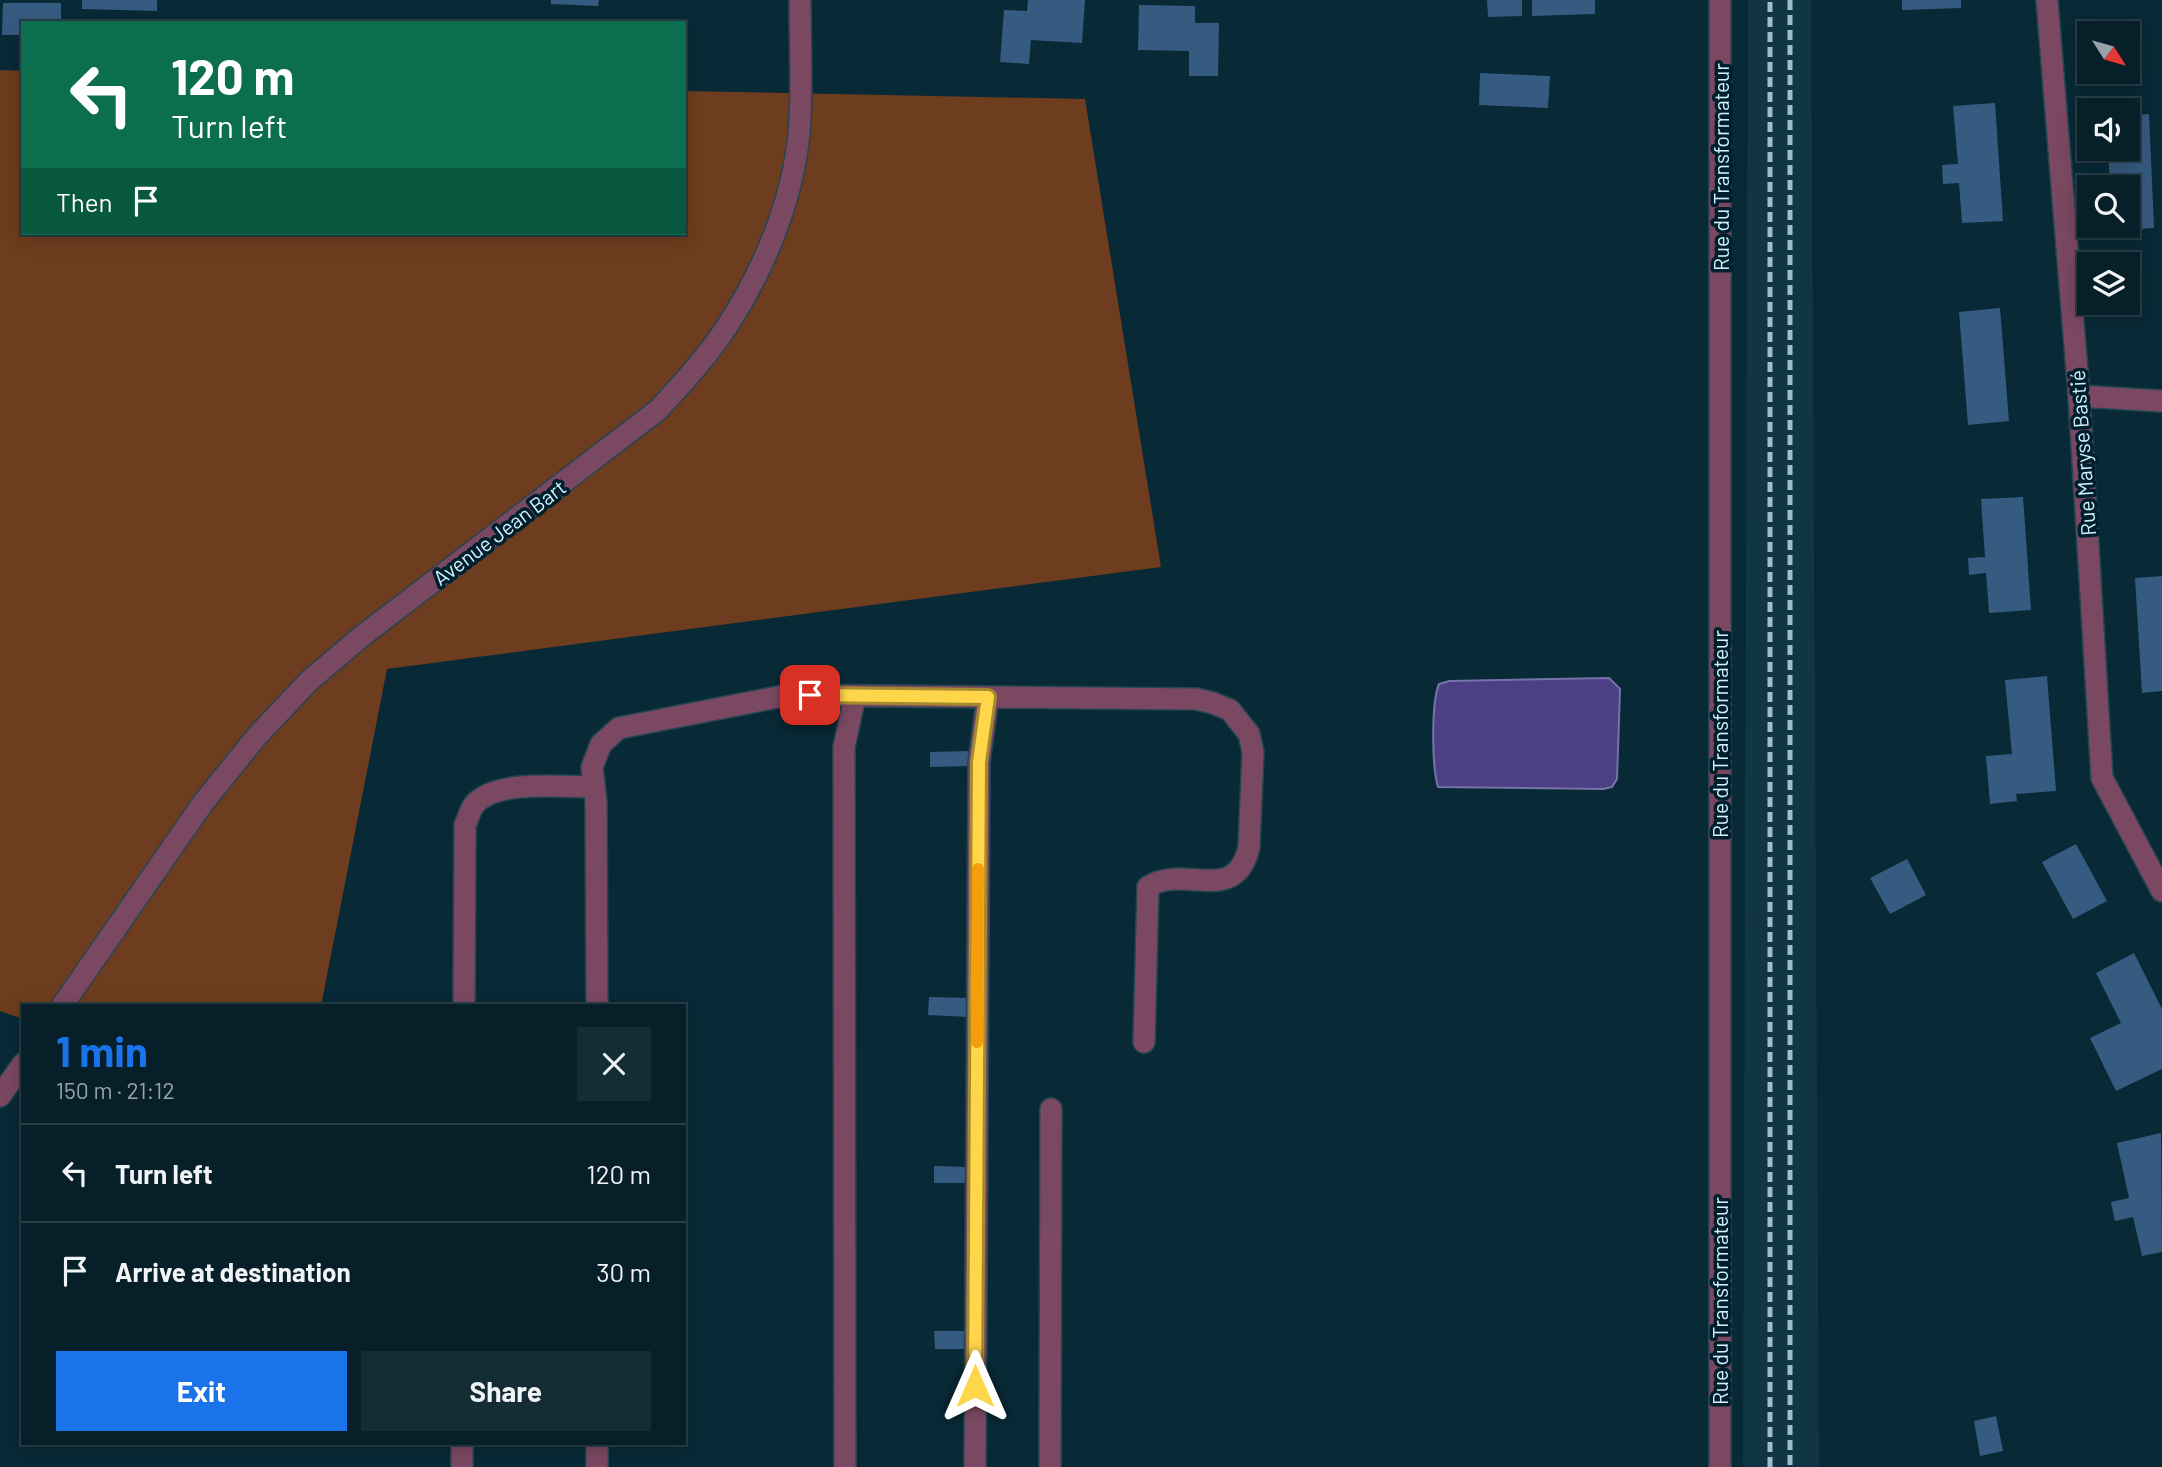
<!DOCTYPE html>
<meta charset="utf-8">
<style>
body{margin:0;font-family:Barlow,sans-serif;background:#142c34;color:#f1f3f6;height:100vh;display:flex;flex-direction:column;font-size:26px;white-space:nowrap}
*{box-sizing:border-box;margin:0}
p{font-size:23px;color:#98a2a8}
.icon{flex:none;width:38px;height:38px;fill:none;stroke:currentColor;stroke-width:2;stroke-linecap:round;stroke-linejoin:round}
.map{position:relative;flex:1;overflow:hidden}
.drawer{position:absolute;left:21px;top:1004px;width:665px;height:441px;display:flex;flex-direction:column;background:#061f28;border-radius:0px;box-shadow:0 4px 18px #0003,0 0 0 2px #273d45}
.drawer>*{flex:none}
.hud{position:absolute;left:21px;top:21px;width:665px;height:214px;border-radius:0px;box-shadow:0 4px 18px #0003,0 0 0 2px #273d45;background:#0b6e4f;color:#fff;overflow:hidden}
.needle{width:46px;rotate:127deg}
.buttons{position:absolute;left:2077px;top:21px;display:grid;gap:14px}
.buttons a{display:grid;place-items:center;width:63px;height:63px;border-radius:0px;background:#061f28;box-shadow:0 4px 18px #0003,0 0 0 2px #273d45;font-size:35px}
.pin{position:absolute;display:grid;place-items:center;width:60px;height:60px;color:#fff;margin:-30px;border-radius:14px;box-shadow:0 4px 10px #0006}
.me{position:absolute;width:77px;margin:-38px;rotate:0deg;stroke-linejoin:round;filter:drop-shadow(0 0 5px #0008)}
.turn{display:flex;align-items:center;gap:24px;height:147px;padding:0 35px;font-size:32px}
.turn .icon{width:91px;height:91px;stroke-width:2.5}
.turn b{display:block;font-size:49px;line-height:60px}
.then{display:flex;align-items:center;height:66px;padding:0 35px;background:#0003;gap:14px;font-size:26px}
.round{display:grid;place-items:center;flex:none;width:74px;height:74px;border-radius:0px;background:#142c34}
.overview{display:flex;align-items:center;justify-content:space-between;height:119px;padding:0 35px}
h1{font-size:42px;font-weight:700;line-height:52px;color:#1a73e8}
.primary-button{display:flex;gap:14px;margin-top:auto;padding:14px 35px}
.primary-button a{flex:1;height:80px;border-radius:0px;background:#1a73e8;color:#fff;font-size:28px;font-weight:700;line-height:80px;text-align:center}
.primary-button a+a{background:#142c34;color:#f1f3f6}
ul{padding:0;list-style:none}
li{display:flex;align-items:center;gap:21px;height:98px;padding:0 35px;border-top:2px solid #273d45}
li div{flex:1}
li b{display:block;font-size:26px}
li em{font-style:normal}
.map>svg:first-child{display:block}
.built{fill:#103646}
.green{fill:#6e3c1e}
.water{fill:#4c3f83;stroke:#7474a8;stroke-width:2}
.building{fill:#365b80}
.lines{fill:none;stroke-linecap:round;stroke-linejoin:round}
.minor-casing{stroke:#244552;stroke-width:24}
.minor{stroke:#7a4861;stroke-width:21}
.rail{stroke:#9fbecd;stroke-width:5;stroke-dasharray:10 5;stroke-linecap:butt}
.route-casing{stroke:#a68a30;stroke-width:18}
.route{stroke:#ffd54a;stroke-width:12}
.slow{stroke:#f59e0b;stroke-width:12}
.labels{text-anchor:middle;dominant-baseline:central;stroke-width:7;stroke-linejoin:round;paint-order:stroke}
.street-label{font-size:21px;fill:#d2f0ff;stroke:#001f2c}
</style>
<div class="map">
<svg width="2162" height="1467" viewBox="0 0 2162 1467">
<rect width="100%" height="100%" fill="#082936"/>
<path class="built" d="M1748,0H1811L1819,1467H1743Z"/>
<path class="green" d="M0,70L23,71V233H684V91L1085,99L1161,567L387,669L321,1006H23V1019L0,1011Z"/>
<path class="water" d="M1609,678L1620,689L1617,779L1612,787L1603,789L1438,787C1432,767 1431,703 1439,684L1449,681Z"/>
<path class="building" d="M82,0H157V11L82,9Z
M551,0H599L598,6L551,4Z
M1028,0H1085L1082,43L1031,40L1029,64L1000,62L1004,10L1027,11Z
M1487,0H1522V16L1488,17Z
M1532,0H1595V14L1532,16Z
M1902,0H1961V8L1902,10Z
M3,3H61V23H23V35H2Z
M1139,5L1195,6V23H1219L1218,76H1189V51L1138,50Z
M1480,73L1550,76L1548,108L1479,105Z
M1995,103L2003,221L1962,223L1959,183L1943,184L1942,165L1958,164L1953,106Z
M2149,114L2154,228L2113,231V226H2128V187H2110L2108,149H2128V115Z
M2000,308L2009,421L1968,425L1959,312Z
M2023,497L2031,610L1989,613L1986,573L1969,575L1968,558L1985,557L1981,499Z
M2162,576V691L2142,693L2135,578Z
M2047,676L2056,791L2016,794L2017,801L1990,804L1986,756L2012,754L2005,680Z
M969,751V766L930,767V752Z
M2076,844L2107,901L2073,919L2042,862Z
M1907,859L1926,895L1890,914L1870,878Z
M2134,953L2162,1009V1069L2116,1091L2090,1038L2121,1023L2096,973Z
M929,997L969,998V1017L928,1015Z
M2161,1133L2162,1252L2142,1256L2133,1217L2115,1221L2111,1202L2129,1198L2117,1143Z
M934,1166L970,1167V1183H934Z
M934,1331H969V1349H935Z
M1996,1416L2003,1451L1980,1456L1974,1421Z"/>
<g class="lines">
<defs>
<path id="minor" d="M1720,0V1467
M2047,0L2079,396L2102,778L2162,891
M2079,396L2162,401
M62,1006L203,803L257,736L309,681L362,636L658,410C682,384 706,358 726,328C766,267 797,191 800,118C802,79 800,39 800,0
M464,1006L465,825C468,819 470,810 474,805C494,779 564,787 594,787
M597,1006L596,802L592,767L601,744L619,728L788,695L1196,699L1213,703L1230,710L1249,734L1253,752L1249,847C1235,907 1184,863 1148,887L1144,1042
M0,1096L23,1064
M462,1467V1444
M597,1467V1444
M845,1467L844,747L855,696
M975,1467L979,762L988,697
M1050,1467L1051,1109"/>
</defs>
<use href="#minor" class="minor-casing"/>
<use href="#minor" class="minor"/>
<path class="rail" d="M1790,0V1467
M1770,1467V0"/>
</g>
<g class="lines">
<defs>
<path id="route" d="M810,695L988,697L979,762L975,1386"/>
</defs>
<use href="#route" class="route-casing"/>
<use href="#route" class="route"/>
<path class="slow" d="M977,1042L978,869"/>
</g>
<g class="labels">
<g class="street-label">
<text transform="translate(1720 167) rotate(-90)">Rue du Transformateur</text>
<text transform="translate(2082 453) rotate(-94)">Rue Maryse Bastié</text>
<text transform="translate(499 532) rotate(-37)">Avenue Jean Bart</text>
<text transform="translate(1719 734) rotate(-90)">Rue du Transformateur</text>
<text transform="translate(1719 1301) rotate(-90)">Rue du Transformateur</text>
</g>
</g>
</svg>
<div class="buttons">
<a><svg class="needle" viewBox="-14 -14 28 28"><path d="M0-13l5 13h-10z" fill="#e53935"/><path d="M0 13l5-13h-10z" fill="#98a2a8"/></svg></a>
<a><svg class="icon" aria-label="sound" viewBox="0 0 24 24"><path d="M4 9h4l5-4v14l-5-4H4zM17 9q2 3 0 6"/></svg></a>
<a><svg class="icon" aria-label="search" viewBox="0 0 24 24"><circle cx="10" cy="10" r="6"/><path d="M15 15l6 6"/></svg></a>
<a><svg class="icon" aria-label="layers" viewBox="0 0 24 24"><path d="M12 4l9 5-9 5-9-5zM3 14l9 5 9-5"/></svg></a>
</div>
<div class="pin" style="left:810px;top:695px;background:#d93025"><svg class="icon" aria-label="arrive" viewBox="0 0 24 24"><path d="M6 21V4h12l-3 4 3 4H6"/></svg></div>
<svg class="me" style="left:975px;top:1386px" viewBox="-20 -20 40 40"><path d="M0-17L14 15 0 8-14 15z" fill="#ffd54a" stroke="#fff" stroke-width="4"/></svg>
<div class="hud">
<div class="turn"><svg class="icon" aria-label="left" viewBox="0 0 24 24"><path d="M17 20v-9H6M10 6l-5 5 5 5"/></svg><div><b>120 m</b>Turn left</div></div>
<div class="then">Then<svg class="icon" aria-label="arrive" viewBox="0 0 24 24"><path d="M6 21V4h12l-3 4 3 4H6"/></svg></div>
</div>
<section class="drawer">
<div class="overview"><div><h1>1 min</h1><p>150 m · 21:12</p></div><a class="round"><svg class="icon" aria-label="close" viewBox="0 0 24 24"><path d="M6 6l12 12M18 6L6 18"/></svg></a></div>
<ul>
<li><svg class="icon" aria-label="left" viewBox="0 0 24 24"><path d="M17 20v-9H6M10 6l-5 5 5 5"/></svg><div><b>Turn left</b></div><em>120 m</em></li>
<li><svg class="icon" aria-label="arrive" viewBox="0 0 24 24"><path d="M6 21V4h12l-3 4 3 4H6"/></svg><div><b>Arrive at destination</b></div><em>30 m</em></li>
</ul>
<div class="primary-button"><a>Exit</a><a>Share</a></div>
</section>
</div>
